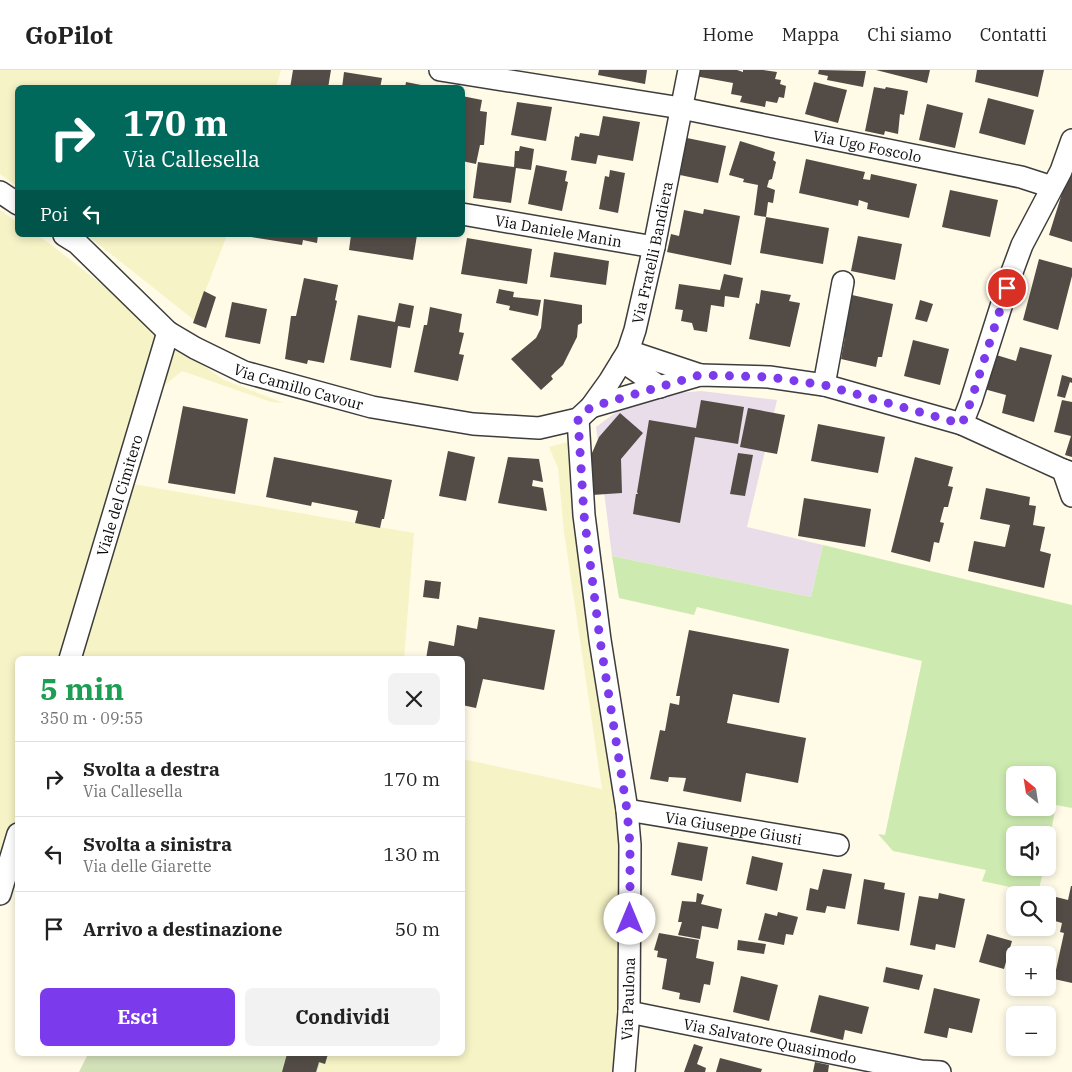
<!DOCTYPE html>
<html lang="it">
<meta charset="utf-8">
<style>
body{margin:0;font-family:"IBM Plex Serif",serif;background:#f2f2f2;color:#222;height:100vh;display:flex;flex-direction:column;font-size:19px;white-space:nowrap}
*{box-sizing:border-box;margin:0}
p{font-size:16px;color:#767676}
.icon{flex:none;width:28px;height:28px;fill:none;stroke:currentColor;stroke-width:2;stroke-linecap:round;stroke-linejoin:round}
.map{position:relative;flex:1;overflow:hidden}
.sheet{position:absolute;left:15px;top:586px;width:450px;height:400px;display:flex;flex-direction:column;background:#fff;border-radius:8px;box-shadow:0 2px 8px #0003}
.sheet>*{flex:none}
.top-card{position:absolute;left:15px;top:15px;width:450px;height:152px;border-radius:8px;box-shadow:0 2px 8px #0003;background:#00695c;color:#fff;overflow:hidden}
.needle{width:32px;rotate:330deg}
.tools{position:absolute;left:1006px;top:696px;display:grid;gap:10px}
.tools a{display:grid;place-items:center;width:50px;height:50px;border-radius:8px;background:#fff;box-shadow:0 2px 8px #0003;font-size:25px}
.pin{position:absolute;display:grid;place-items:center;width:42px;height:42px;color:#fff;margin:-21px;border:2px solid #fff;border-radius:50%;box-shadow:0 1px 5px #0007}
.me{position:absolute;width:55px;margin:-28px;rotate:0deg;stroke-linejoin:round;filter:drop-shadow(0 0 4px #0008)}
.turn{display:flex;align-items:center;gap:18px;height:105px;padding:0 25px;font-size:22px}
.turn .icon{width:65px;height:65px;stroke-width:2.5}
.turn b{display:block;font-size:35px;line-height:42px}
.then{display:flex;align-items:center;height:48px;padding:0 25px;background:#0003;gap:10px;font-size:19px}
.round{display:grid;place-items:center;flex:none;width:52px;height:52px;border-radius:8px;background:#f2f2f2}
.headline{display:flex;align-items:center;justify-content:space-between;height:85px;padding:0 25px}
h1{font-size:30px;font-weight:700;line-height:38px;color:#1e9e55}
.primary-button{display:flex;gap:10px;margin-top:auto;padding:10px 25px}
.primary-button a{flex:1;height:58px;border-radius:8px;background:#7c3aed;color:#fff;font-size:20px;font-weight:700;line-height:58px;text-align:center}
.primary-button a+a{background:#f2f2f2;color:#222}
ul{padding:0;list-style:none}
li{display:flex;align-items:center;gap:15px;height:75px;padding:0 25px;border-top:1px solid #e0e0e0}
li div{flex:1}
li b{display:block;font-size:19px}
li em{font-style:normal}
header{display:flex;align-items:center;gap:30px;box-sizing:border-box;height:70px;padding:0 25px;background:#fff;border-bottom:1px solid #e0e0e0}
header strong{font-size:24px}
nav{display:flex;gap:28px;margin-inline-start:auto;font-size:18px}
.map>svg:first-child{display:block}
.industrial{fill:#e9ddea}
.farmland{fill:#f6f3c6}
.green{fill:#cdebb0;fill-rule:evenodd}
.cemetery{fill:#d3e1b9}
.building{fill:#534c46}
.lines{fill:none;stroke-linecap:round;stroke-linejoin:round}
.minor-casing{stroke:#3d3d3d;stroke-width:24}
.minor{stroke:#fff;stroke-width:21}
.route{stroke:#7c3aed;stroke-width:9;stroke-dasharray:0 16.2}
.labels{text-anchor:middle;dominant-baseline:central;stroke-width:5;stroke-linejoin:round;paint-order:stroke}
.street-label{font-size:15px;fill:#0a0a0a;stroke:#fff}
</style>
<header>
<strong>GoPilot</strong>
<nav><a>Home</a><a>Mappa</a><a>Chi siamo</a><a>Contatti</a></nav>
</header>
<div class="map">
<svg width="1072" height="1002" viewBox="0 0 1072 1002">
<rect width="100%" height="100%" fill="#fffbe7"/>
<path class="industrial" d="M701,321L777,330L747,457L823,475L811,527L612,486L596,357L619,340L667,324Z"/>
<path class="farmland" d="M0,0H281L276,17L18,18L17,116L0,104Z
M0,140L17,152L18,165H37L50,174L144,247L191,287L224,310L284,333L271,332L182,301L165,315L157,330L133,414L414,463L404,589H18L17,785L0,803Z
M87,165H227L194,250Z
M568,372L579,470L623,784L627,1002H318L323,984H462L463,689L602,719L564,462L558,398L549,377Z"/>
<path class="green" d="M823,475L1072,535V738L1056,735L1048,778V765H1015V798H1044L1038,823L982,811L986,800L893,781L878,764L885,765L922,591L697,537L694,545L619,528L612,486L811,527ZM1015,705H1048V738H1015Z"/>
<path class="cemetery" d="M88,984H328L325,994L320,993L317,1002H79Z"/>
<path class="building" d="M293,0H331L328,18H290Z
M599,0H647L645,14L598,5Z
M696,0H737L743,2V0H763L777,2L775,9L781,10L780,14L786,16L784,28L779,27L777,33L766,31L765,37L740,32L742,26L731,24L733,13L695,6Z
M819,0L866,1L863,17L827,10L828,6L818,4Z
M876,0H930L927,13Z
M977,0H1044L1038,27L975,12Z
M344,2L382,8L380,18H342Z
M406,12L431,17V18H405Z
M814,12L847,20L838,53L805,44Z
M874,17L885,19L886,17L908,21L904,45L900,44L898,64L885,61L884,65L865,61Z
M462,26L482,30L480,41L487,42L484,75H480L476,94L462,91V72L465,60H462Z
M988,28L1034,40L1025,75L979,63Z
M517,32L552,37L546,71L511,65Z
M927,34L963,43L955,78L919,70Z
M603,46L640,52L633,91L598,85L596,94L571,90L575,66L579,67L580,63L599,66Z
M687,68L726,76L718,113L680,105Z
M740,71L775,82L773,90L776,92L772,109L769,110L767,117L775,120L773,133L768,132L766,147L754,145L758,115L743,112L744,109L729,105Z
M520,76L534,79L531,100L516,98L511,133L473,128L478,92L514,97L515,81H519Z
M806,89L865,102L863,109L870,110L871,104L917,114L909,148L867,139L868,133L859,130L858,136L799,123Z
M536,95L567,101L565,111L568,112L562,141L528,134Z
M610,100L625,103L618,143L599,139L605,106L609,107Z
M1068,104L1072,105V172L1049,165Z
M950,120L998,130L990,167L942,157Z
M704,139L740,146L731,195L667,182L671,164L679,166L684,140L703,144Z
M766,147L829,158L823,194L760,183Z
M252,165H318L317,173L303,170L302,175L251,167Z
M351,165H417L413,190L349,180Z
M858,166L902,174L895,210L851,201Z
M467,168L532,179L527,214L461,204Z
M554,182L609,191L606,215L550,207Z
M1039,189L1072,198V206L1058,260L1023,250Z
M724,204L743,208L739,228L725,226L724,237L711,235L707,262L694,260L692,253L681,251L683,240L675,239L679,214L720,220Z
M304,208L338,215L335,230L337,231L324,293L308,290L307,294L285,289L291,246H296Z
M499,219L514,222L513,227L541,230L538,246L509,240L510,236L496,233Z
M761,220L791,225L789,231L800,233L790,277L749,269L756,233L759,234Z
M204,221L216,227L206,258L193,253Z
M852,225L893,234L882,287H878L876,297L841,289L845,267H843Z
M544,229L582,235V253L578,255L577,267L563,295L551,306L553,309L541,320L511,289L536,268L541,258Z
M920,230L933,234L927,252L915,249Z
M232,232L267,239L260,274L225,267Z
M399,233L414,236L410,258L398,256L391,298L350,290L358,245L395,252Z
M430,237L462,244L459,262L464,263L459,284L464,285L458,311L414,302L424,255H427Z
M913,270L949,279L940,315L904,306Z
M1020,277L1052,285L1034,352L1002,343L1006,325L984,319L993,284L1016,291Z
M1062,305L1072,308V313L1070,312L1065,328L1057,326Z
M701,330L744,337L738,374L695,367L680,453L633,444L636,424H638L637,422L649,350L696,358Z
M1062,330L1072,332V387L1065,385L1071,366L1054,362Z
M183,336L248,349L235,424L168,413Z
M748,338L785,345L777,384L740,377Z
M620,343L643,363L621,389L622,423L592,425L588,392L599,367Z
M818,354L885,367L878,403L811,391Z
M448,381L475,387L466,431L439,426Z
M738,383L753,385L745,426L730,424Z
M274,387L392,410L384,449H382L380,458L355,453L358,441L312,432L311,436L266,427Z
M508,387L539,389L543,412L533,410L532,416L543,418L547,441L498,433Z
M915,387L953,397L948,416L953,417L948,437H944L940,452L944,453L939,473L934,472L930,492L891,482Z
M986,418L1030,427L1029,435L1036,436L1033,455L1045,457L1040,481L1051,484L1044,518L968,501L974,471L1005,477L1010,455L980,449Z
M804,428L871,439L865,477L798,466Z
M425,510L441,512L439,529L423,527Z
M479,547L555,560L544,620L483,609L476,638L462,635V589H426L429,571L454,576L457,555L477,559Z
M689,560L789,579L779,633L733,624L727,653L806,668L798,713L746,703L741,732L683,721L686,708L669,707L668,712L650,709L660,660L665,661L670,633L679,635L680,626H676Z
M678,772L708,777L702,811L671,805Z
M752,786L783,793L777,821L746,814Z
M823,799L852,804L845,839L827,836L825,843L806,840L810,818L818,820Z
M864,809L885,813L884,819L905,823L899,861L857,854Z
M1071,816H1072V913L1054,909L1064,863L1060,862L1062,853L1048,849V825L1068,830Z
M697,823L704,825L701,834L722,839L718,859L702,856L700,869L678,865L682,852H678L682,831L696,832Z
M939,823L965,829L955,878L936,874L935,880L910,875L919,826L938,829Z
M778,842L798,847L793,865L786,864L784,875L758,870L765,843L777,846Z
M659,863L699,870L696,888L714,892L710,915L704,914L700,933L679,929L680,923L662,919L667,889L657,887L658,881L654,880Z
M987,864L1012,871L1004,899L979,892Z
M738,870L766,874L764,884L737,880Z
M886,897L923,905L919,920L883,912Z
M741,906L778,915L769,951L733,942Z
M934,918L980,929L972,963L949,958L947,968L924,963Z
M819,925L869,937L862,964L845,960L843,970L810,962Z
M694,974L703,977L697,994L706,998L705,1002H684Z
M287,984H328L325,994L319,992L316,1002H282Z
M720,988L762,999L761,1002H716Z
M815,992L829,995L828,1002H813Z"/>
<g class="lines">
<defs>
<g id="minor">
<path id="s1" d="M440,0L681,38L1021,107L1052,117"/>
<path d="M0,122L18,134"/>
<path id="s2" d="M462,144L654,177"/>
<path id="s3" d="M64,165L77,173L168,262L195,278L244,302L372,337L473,354L539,358L578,349L591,337L609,312L628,281L635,260L654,177L689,0"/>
<path d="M628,281L700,305"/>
<path d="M622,291L660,317"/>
<path d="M824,315L843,212"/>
<path d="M591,337L700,305L769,307L824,315L962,354L1063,400L1072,403"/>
<path d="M578,349L584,445L600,570L627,740L630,775L629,942L624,1002"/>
<path d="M962,354L971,331L1012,202L1022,175L1061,101L1072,70"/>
<path d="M1063,400L1072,426"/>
<path id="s4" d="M70,589L168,262"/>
<path id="s5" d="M627,740L838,775"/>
<path d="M0,824L18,764"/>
<path id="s6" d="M629,942L921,1001L940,1002"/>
</g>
</defs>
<use href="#minor" class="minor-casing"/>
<use href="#minor" class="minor"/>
</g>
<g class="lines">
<path class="route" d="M630,849V775L627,740L600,570L584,445L578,349L591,337L700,305L769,307L824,315L962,354L971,331L1007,218"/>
</g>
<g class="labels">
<g class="street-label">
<text stroke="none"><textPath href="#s1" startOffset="434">Via Ugo Foscolo</textPath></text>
<text stroke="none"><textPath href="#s2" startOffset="98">Via Daniele Manin</textPath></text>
<text stroke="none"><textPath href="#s3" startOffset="756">Via Fratelli Bandiera</textPath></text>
<text stroke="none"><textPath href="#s3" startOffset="285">Via Camillo Cavour</textPath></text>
<text stroke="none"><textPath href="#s4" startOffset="171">Viale del Cimitero</textPath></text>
<text stroke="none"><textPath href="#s5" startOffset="108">Via Giuseppe Giusti</textPath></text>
<text transform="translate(628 929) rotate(-88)">Via Paulona</text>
<text stroke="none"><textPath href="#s6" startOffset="144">Via Salvatore Quasimodo</textPath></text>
</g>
</g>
</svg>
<div class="tools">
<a><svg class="needle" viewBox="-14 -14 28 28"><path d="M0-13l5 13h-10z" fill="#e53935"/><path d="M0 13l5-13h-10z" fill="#767676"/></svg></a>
<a><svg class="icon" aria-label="sound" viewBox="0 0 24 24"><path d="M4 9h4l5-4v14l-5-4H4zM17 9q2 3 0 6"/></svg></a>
<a><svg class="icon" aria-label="search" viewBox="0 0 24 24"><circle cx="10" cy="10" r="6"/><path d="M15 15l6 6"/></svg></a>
<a>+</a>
<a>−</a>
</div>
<div class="pin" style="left:1007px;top:218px;background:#d93025"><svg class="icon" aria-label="arrive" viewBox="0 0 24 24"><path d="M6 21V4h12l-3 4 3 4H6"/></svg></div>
<svg class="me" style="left:630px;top:849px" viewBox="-20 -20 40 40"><circle r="19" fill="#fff"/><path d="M0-13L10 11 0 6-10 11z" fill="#7c3aed"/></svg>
<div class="top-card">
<div class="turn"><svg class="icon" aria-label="right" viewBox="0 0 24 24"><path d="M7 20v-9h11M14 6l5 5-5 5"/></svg><div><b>170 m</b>Via Callesella</div></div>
<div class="then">Poi<svg class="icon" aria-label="left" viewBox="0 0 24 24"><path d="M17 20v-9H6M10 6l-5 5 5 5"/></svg></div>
</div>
<section class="sheet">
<div class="headline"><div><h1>5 min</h1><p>350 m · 09:55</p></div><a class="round"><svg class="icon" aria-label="close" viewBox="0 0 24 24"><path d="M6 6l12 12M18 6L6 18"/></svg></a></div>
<ul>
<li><svg class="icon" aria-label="right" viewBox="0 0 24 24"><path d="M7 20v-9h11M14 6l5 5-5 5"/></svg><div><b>Svolta a destra</b><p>Via Callesella</p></div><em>170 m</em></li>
<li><svg class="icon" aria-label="left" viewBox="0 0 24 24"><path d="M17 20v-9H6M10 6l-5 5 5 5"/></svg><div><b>Svolta a sinistra</b><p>Via delle Giarette</p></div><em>130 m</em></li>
<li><svg class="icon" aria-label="arrive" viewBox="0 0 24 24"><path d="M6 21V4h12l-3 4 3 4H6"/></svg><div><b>Arrivo a destinazione</b></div><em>50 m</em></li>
</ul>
<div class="primary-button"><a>Esci</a><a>Condividi</a></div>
</section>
</div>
